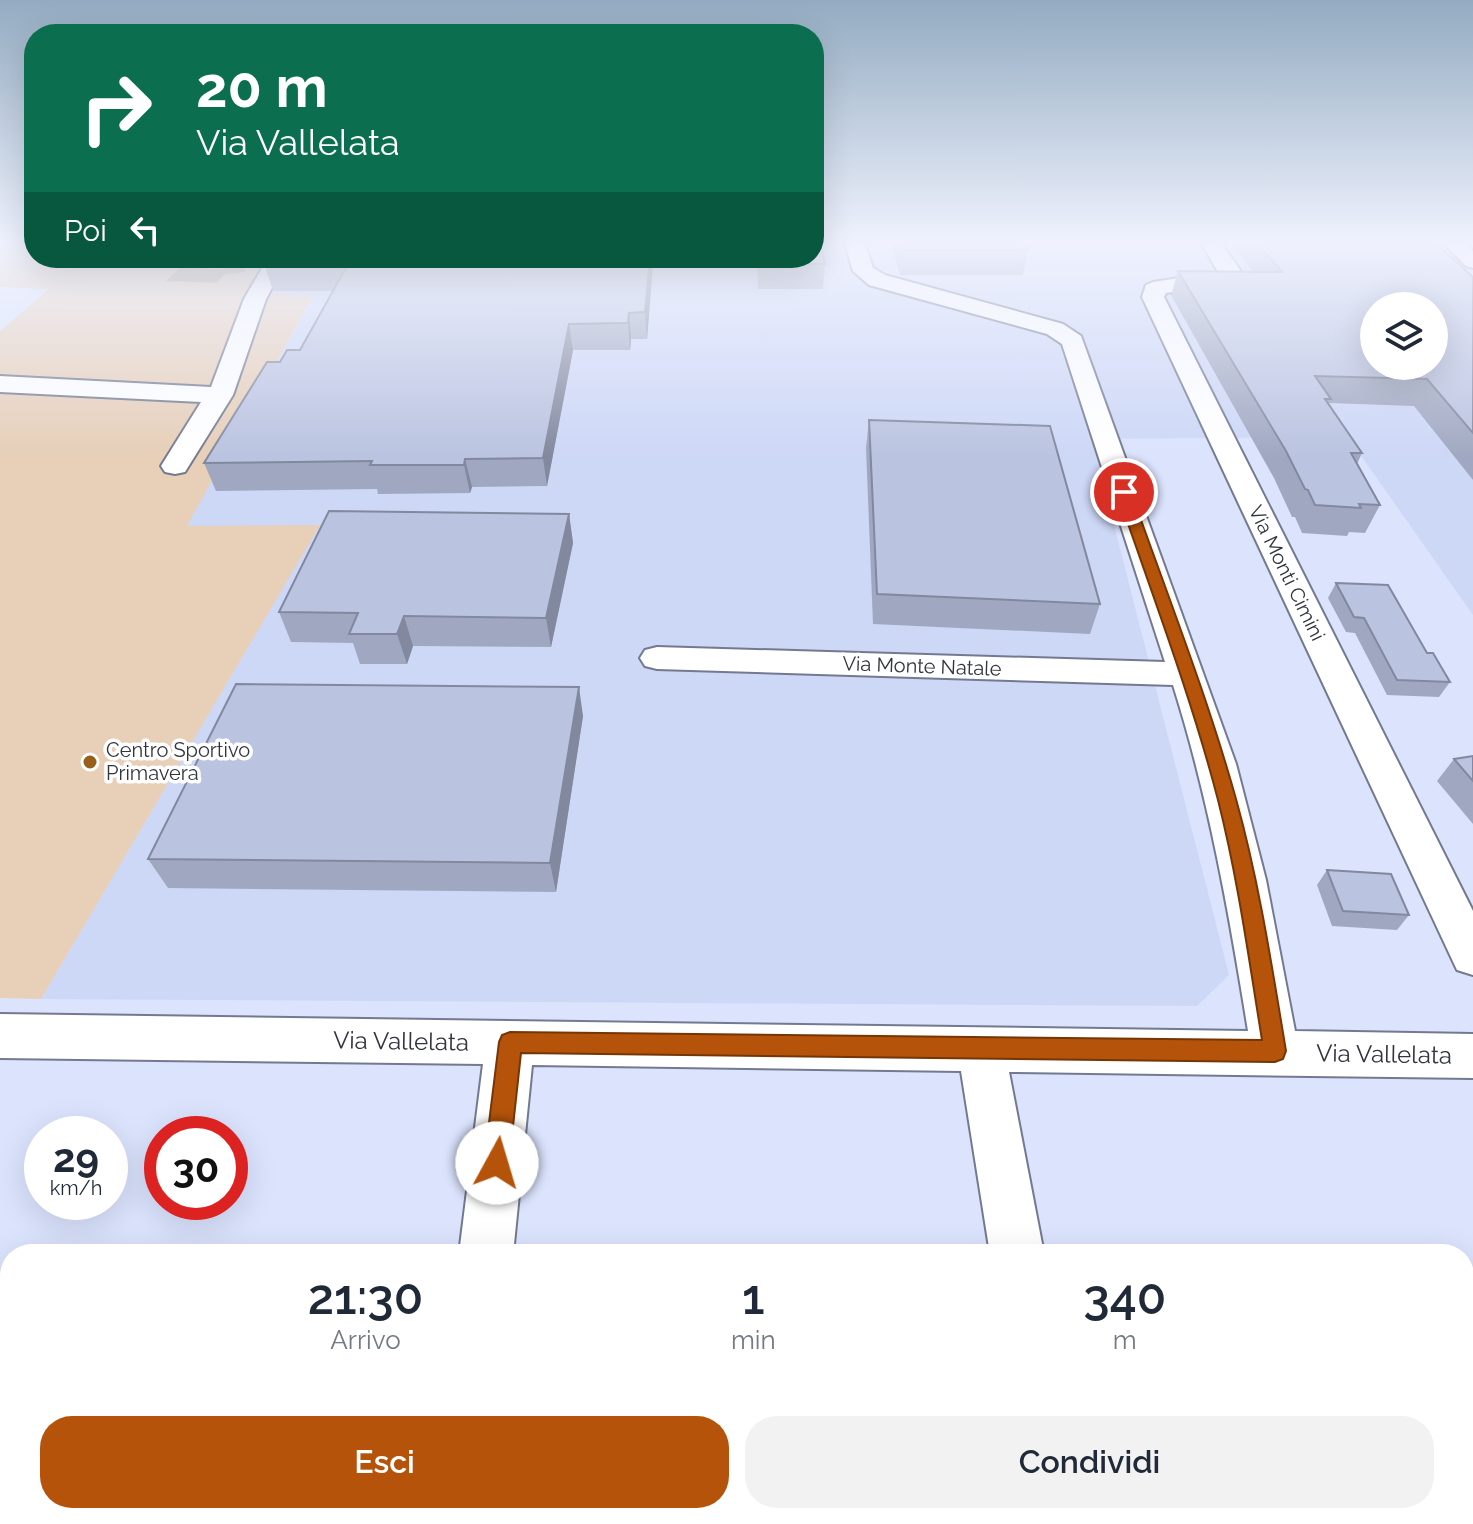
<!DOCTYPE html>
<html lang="it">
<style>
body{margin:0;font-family:Raleway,sans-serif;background:#f2f2f3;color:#1f2937;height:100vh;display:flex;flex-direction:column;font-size:30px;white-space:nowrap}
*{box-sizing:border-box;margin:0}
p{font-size:26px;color:#747a83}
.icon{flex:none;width:44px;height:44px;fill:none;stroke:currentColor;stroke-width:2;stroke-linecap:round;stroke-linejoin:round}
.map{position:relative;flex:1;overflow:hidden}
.details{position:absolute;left:0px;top:1244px;width:1474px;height:280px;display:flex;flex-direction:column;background:#fff;border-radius:32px 32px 0 0;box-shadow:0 8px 32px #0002}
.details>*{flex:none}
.guide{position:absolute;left:24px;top:24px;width:800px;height:244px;border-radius:32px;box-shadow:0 8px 32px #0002;background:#0b6e4f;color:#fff;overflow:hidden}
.controls{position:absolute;left:1360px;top:292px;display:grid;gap:16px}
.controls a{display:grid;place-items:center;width:88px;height:88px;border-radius:50%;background:#fff;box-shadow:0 8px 32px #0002;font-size:40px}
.speed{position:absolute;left:24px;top:1116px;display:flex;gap:16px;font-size:40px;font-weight:700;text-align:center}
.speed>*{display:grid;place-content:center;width:104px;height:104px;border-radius:50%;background:#fff;box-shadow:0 8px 32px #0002;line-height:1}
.speed small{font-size:20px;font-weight:400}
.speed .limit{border:12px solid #d22;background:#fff;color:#111}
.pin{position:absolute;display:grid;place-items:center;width:68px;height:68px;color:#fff;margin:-34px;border:4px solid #fff;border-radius:50%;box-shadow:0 2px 8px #0007}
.me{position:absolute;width:88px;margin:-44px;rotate:6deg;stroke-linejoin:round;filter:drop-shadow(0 0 6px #0008)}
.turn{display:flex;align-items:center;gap:28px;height:168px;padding:0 40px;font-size:36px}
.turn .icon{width:104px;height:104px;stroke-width:2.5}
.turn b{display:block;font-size:56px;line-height:68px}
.then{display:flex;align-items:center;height:76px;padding:0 40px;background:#0003;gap:16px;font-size:30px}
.eta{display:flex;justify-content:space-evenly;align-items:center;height:136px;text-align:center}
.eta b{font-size:48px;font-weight:600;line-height:56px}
.primary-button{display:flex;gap:16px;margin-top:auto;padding:16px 40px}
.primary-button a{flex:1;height:92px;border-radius:32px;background:#b45309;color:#fff;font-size:32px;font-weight:600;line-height:92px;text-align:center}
.primary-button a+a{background:#f2f2f3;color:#1f2937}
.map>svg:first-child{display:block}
.built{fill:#cdd7f6;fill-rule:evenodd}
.green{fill:#e7cfb8}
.water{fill:#b49d86}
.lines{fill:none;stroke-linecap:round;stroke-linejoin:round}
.minor-casing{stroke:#737a90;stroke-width:4}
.minor{fill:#fff;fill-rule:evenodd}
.wall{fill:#a0a8c1}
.shaded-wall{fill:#82889d}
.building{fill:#bac3e0;stroke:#82889d;stroke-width:2;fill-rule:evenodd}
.route{fill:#b45309;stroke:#753606;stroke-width:2}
.poi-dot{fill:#975f19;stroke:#fff;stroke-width:3}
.labels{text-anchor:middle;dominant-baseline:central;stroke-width:7;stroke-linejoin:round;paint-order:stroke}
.street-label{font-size:20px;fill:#32353e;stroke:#fff}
.poi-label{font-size:20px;fill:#32353e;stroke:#fff;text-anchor:start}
.near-street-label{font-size:24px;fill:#32353e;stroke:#fff}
</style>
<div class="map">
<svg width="1473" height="1524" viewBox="0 0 1473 1524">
<rect width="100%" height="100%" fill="#dbe3fd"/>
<path class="built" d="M814,244H1439L1473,276V615L1348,437L1092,439L1229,975L1197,1006L41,999L319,526H186L313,297L250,292L269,258H814ZM1374,306H1434V366H1374Z"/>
<path class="green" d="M0,244H34V258H269L251,292L313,296L187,526L320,525L41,999L0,998V331L49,289L0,287Z"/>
<path class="water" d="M236,265L244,266L245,272L225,274L216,283L166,281L180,268L220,269Z"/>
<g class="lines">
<defs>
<path id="minor" d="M845,244H865L873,268L885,275L1063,324L1081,336L1236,764L1266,880L1295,1031L1473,1034V1078L1009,1072L1044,1254H990L961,1071L532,1065L513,1254H459L483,1064L0,1058V1014L1248,1031C1229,913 1209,799 1173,685L657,669L645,666L640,658L645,650L657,647L1165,662L1062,344L1047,334L869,285L853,271Z
M1202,244H1222L1240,270L1235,282L1166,293L1164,297L1473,911V975L1457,970L1142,297L1146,285L1153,282L1218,272Z
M1444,244H1466L1473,251V268L1466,266Z
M268,258H288L266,299L233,395L185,472L175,474L165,472L161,466L201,402L0,392V376L211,387L244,299Z
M424,1514H488L487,1524H423Z
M1030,1514H1094L1096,1524H1032Z"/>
</defs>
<use href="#minor" class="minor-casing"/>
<use href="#minor" class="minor"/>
</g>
<path class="wall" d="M891,244H1025L1028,250L1023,275H900Z
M1231,244H1437L1473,277V480L1414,406L1329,403L1362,453L1357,464L1380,505L1365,533L1349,532L1347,536L1302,533L1295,517H1292L1274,478L1171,295L1178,271L1253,272Z
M757,258H814L825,264L823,289H758Z
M653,265L647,339H631L630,350H573L547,486L472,487L470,493L378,494L377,489L216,491L204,463L280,362L300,350L333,291H273L265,266Z
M869,420L1100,604L1090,634L873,624L866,448Z
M569,514L573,543L551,647L413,646L407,664H360L353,643L291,642L279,612Z
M1336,583L1427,653L1450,682L1439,697L1387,695L1355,633L1346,632L1328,598Z
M583,716L556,892L168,888L148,859Z
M1473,756V824L1437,781L1454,759Z
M1327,870L1409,915L1397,930L1332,926L1317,885Z"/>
<path class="shaded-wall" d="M650,258H653V265L647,339L645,312Z
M629,313L631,339L630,350L628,323Z
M569,324L573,350L547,486L543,458Z
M465,459L472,487L470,493L464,465Z
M569,514L573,543L551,647L546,618Z
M404,616L413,646L407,664L397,634Z
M579,687L583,716L556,892L550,863Z
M587,1514H591V1524H587Z"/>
<path class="building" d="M814,244H821L825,264H759V258H814Z
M901,244H1025L1028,250H903Z
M1258,244H1437L1473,277V433L1427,379L1315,376L1331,399H1325L1362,453H1351L1380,505L1359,504L1361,508L1315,505L1308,490L1305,489L1286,451L1178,271L1282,272ZM1374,306H1434V366H1374Z
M270,258H650L645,312L629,313L628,323L569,324L543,458L465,459L464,465H370L372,461L204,463L267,362H280L287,350H300L347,266H265Z
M869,420L1050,426L1100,604L877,594Z
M329,511L569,514L546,618L404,616L397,634H349L358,613L279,612Z
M1336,583L1388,585L1427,653H1433L1450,682L1397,680L1364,618L1354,617Z
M236,684L579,687L550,863L148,859Z
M1473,756V781L1454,759Z
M1327,870L1391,874L1409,915L1343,911Z
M528,1514H587V1524H528Z
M672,1514H722L725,1524H648Z"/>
<linearGradient id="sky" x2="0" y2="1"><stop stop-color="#93abc1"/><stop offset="0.53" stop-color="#eff2fe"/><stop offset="1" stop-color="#eff2fe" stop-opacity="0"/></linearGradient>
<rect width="1473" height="457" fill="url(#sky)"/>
<path class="route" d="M1124,488L1131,492C1167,594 1207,695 1236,799C1259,881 1272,967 1286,1051L1283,1059L1275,1062L521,1053L509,1163L505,1172L497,1176L488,1172L484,1163L499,1042L502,1035L510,1032L1262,1040C1249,960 1238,879 1218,800C1191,696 1152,594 1117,492Z"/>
<circle class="poi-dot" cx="90" cy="762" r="8"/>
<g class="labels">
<g class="street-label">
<text transform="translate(1287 573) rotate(64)">Via Monti Cimini</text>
<text transform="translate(922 666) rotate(2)">Via Monte Natale</text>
</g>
<g class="poi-label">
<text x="106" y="750">Centro Sportivo<tspan x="106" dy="23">Primavera</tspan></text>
</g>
<g class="near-street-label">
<text transform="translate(401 1041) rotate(1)">Via Vallelata</text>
<text transform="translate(1384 1054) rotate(1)">Via Vallelata</text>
</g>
</g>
</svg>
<div class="controls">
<a><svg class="icon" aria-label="layers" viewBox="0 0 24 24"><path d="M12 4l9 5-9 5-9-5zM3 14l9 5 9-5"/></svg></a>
</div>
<div class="speed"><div>29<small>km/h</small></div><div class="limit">30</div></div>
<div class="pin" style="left:1124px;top:492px;background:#d93025"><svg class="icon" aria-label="arrive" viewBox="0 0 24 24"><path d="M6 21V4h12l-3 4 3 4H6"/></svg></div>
<svg class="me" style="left:497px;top:1163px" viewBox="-20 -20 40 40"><circle r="19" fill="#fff"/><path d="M0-13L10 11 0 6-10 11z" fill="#b45309"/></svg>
<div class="guide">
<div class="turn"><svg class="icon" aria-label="right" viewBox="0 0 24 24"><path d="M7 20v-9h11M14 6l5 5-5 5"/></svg><div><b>20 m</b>Via Vallelata</div></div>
<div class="then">Poi<svg class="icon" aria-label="left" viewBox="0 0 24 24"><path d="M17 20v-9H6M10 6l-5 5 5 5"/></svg></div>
</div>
<section class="details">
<div class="eta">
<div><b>21:30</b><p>Arrivo</p></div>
<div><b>1</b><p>min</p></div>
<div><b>340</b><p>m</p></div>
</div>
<div class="primary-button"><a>Esci</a><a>Condividi</a></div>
</section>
</div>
